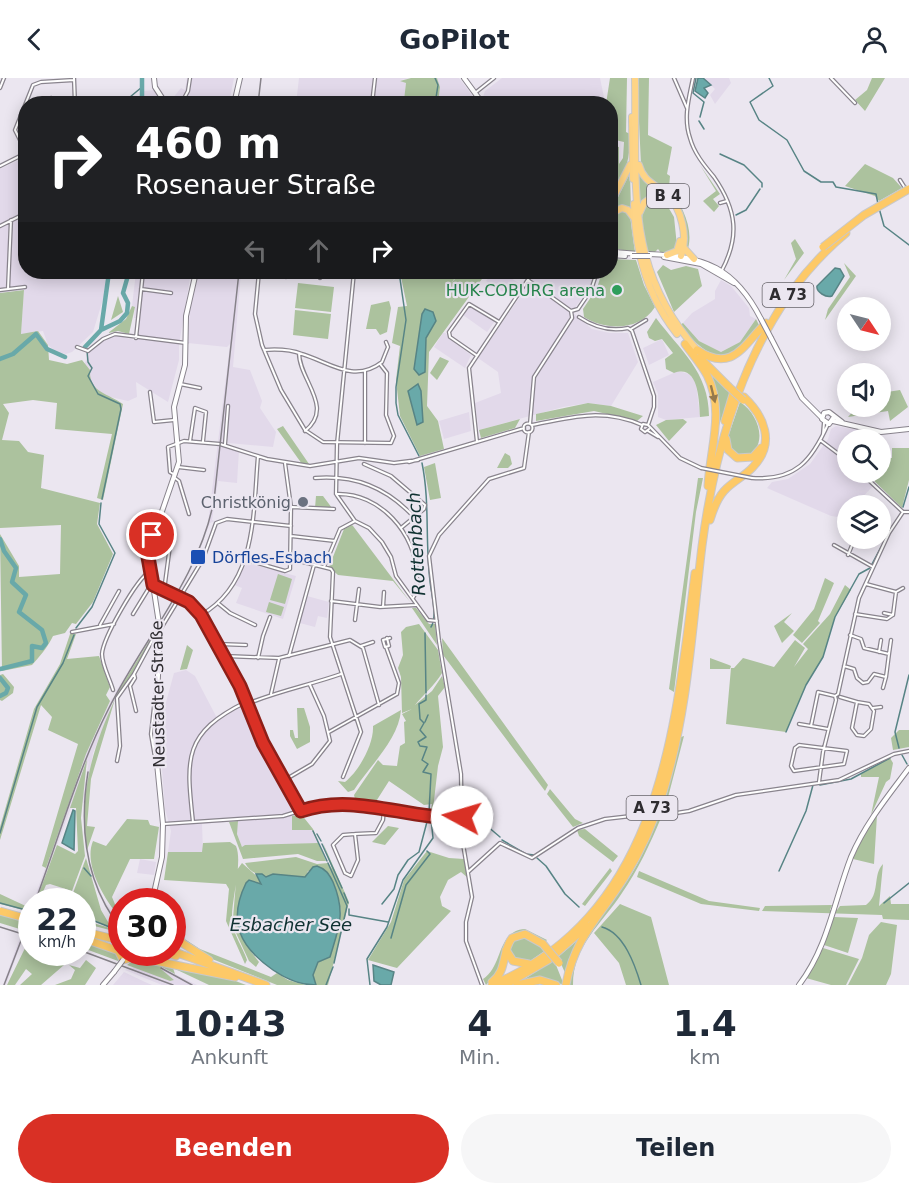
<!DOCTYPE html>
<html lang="de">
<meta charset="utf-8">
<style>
body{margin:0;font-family:"DejaVu Sans",sans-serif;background:#f6f6f7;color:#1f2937;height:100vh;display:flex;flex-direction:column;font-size:22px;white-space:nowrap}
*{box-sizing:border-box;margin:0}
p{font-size:20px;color:#747a83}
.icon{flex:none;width:33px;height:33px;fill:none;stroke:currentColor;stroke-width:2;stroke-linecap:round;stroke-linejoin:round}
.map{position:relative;height:907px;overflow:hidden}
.side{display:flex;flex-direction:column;background:#fff;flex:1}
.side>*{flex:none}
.hud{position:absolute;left:18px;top:18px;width:600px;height:183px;border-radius:24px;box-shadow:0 3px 15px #0003;background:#202124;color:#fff;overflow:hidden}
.needle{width:39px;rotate:125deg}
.buttons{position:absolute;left:837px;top:219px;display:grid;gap:12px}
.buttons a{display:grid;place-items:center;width:54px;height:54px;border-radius:50%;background:#fff;box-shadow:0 3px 15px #0003;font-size:30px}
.speed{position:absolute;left:18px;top:810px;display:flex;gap:12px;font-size:30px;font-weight:700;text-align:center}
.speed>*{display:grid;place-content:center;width:78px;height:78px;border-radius:50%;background:#fff;box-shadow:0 3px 15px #0003;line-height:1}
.speed small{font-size:15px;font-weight:400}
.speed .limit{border:9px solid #d22;background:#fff;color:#111}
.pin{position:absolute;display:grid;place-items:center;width:51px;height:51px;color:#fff;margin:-26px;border:3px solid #fff;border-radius:50%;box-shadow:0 2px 6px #0007}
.me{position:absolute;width:66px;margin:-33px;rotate:276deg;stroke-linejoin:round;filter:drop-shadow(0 0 4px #0008)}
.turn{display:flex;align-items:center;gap:21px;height:126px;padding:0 18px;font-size:27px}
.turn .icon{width:78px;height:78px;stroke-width:2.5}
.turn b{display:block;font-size:42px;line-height:51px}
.lanes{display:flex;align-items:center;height:57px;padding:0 18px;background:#0003;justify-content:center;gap:30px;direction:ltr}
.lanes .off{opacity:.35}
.eta{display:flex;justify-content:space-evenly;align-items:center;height:102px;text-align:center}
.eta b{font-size:36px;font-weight:600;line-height:42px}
.cta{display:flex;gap:12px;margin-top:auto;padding:12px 18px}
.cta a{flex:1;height:69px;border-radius:36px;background:#d93025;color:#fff;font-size:24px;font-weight:600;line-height:69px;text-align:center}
.cta a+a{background:#f6f6f7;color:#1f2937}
header{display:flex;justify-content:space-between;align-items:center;height:78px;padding:0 18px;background:#fff;font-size:27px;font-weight:600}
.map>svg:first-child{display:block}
.built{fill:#e2d9ea}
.green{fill:#acc29e}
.water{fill:#69a9a9;stroke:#578485;stroke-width:1.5}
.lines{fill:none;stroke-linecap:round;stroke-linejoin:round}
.stream{stroke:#578485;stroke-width:1.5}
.river{stroke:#69a9a9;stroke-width:4.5}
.minor-casing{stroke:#89848d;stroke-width:4.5}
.tertiary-casing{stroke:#89848d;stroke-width:6}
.trunk-casing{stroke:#c9c8c9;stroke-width:8}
.motorway-casing{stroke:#c9c8c9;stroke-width:9}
.minor{stroke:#fff;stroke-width:2}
.tertiary{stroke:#fff;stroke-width:4}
.trunk{stroke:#fed486;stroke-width:6}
.motorway{stroke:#fdc967;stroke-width:7}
.rail{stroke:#868289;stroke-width:1.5}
.minor-bridge-casing{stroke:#89848d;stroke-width:4.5;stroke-linecap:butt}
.tertiary-bridge-casing{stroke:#89848d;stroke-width:6;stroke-linecap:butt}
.motorway-bridge-casing{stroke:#c9c8c9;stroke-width:9;stroke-linecap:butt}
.minor-bridge{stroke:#fff;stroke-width:2}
.tertiary-bridge{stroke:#fff;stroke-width:4}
.motorway-bridge{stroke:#fdc967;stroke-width:7}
.oneway{fill:#967a4c}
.route-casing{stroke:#8d1f18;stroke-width:15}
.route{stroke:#d93025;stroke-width:10}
.leisure-dot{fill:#2e9e5b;stroke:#ebe6f0;stroke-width:2}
.worship-dot{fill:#6b7280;stroke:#ebe6f0;stroke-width:2}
.transit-dot{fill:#1a4fb4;stroke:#ebe6f0;stroke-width:2}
.labels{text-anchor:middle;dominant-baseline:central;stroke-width:4.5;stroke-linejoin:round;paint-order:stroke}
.shield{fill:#ebe6f0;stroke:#67646a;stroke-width:1.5}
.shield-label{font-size:15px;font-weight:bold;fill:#2e2c30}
.leisure-label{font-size:16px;fill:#27864d;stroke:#ebe6f0;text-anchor:end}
.worship-label{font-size:16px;fill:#5b616d;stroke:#ebe6f0;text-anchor:end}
.transit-label{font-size:16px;fill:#164399;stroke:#ebe6f0;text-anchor:start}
.street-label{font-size:16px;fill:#2e2c30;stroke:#ebe6f0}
.water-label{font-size:18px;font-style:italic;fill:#0f3131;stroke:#ebe6f0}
</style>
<header><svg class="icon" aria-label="back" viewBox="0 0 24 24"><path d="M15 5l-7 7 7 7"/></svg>GoPilot<svg class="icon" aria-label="person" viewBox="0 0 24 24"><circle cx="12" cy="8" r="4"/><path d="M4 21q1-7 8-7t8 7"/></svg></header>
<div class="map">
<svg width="909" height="907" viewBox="0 0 909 907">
<rect width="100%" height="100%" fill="#ebe6f0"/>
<path class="built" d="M187,0H234L229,25L168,26L181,10L185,12Z
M299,0H411L400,2L406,5L404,22L407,25L296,26Z
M437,0H459L478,25H438L440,9Z
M502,0H600L605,24L488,26L483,19L485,13Z
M703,0H729L731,5L715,26L710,17L715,11Z
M156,12L164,26H141L142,13Z
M25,79L26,194H106L104,218L93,254L72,274L66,276L56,274L48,267L43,253L21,256L24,212L0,215V91Z
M136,194H191L179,267V282L168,324L136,304L137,319L128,323L106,318L98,314L82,293L89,274L103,263L116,257L134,262L137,240H134L135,229L132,228Z
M199,194H241L233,289L250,292L262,323L260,330L276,354L273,369L228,365L227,326L222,367L239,372L237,405L218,403L212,442L215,443L210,445L196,482L177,517L197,477L208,445L230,266L227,269L188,265L190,230Z
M493,194H502L520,206L511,219L486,203Z
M537,194H594L591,207L572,234L592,251L610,255H628L638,284L611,328L588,325L563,329L479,352L475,325L501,315L498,294L478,280Z
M721,202L731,208L749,230L750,238L756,241L740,264L721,274L699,263L683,245L692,235L715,221V213Z
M468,228H473L495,243L487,254L463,237Z
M443,255H446L449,261L471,277L465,290L434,269Z
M662,261L669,277L649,287L643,270Z
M678,293L689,296L696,304L700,339L666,342L658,339V316L653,304Z
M469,334L471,353L444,361L439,343Z
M836,348L863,353L884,363L881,365L880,362H848V394L859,395L873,408L855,427L848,428L845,440L831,438L767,410L772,404L788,401L810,386L828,361L831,351Z
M247,485L296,498L283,541L236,525L242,510L234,507Z
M307,518L329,524L327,540L318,538L315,549L300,545Z
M156,548L157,550L116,617L115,615Z
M186,592L195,598L217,640L247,627L301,736L292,738L312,752L318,765L242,769L237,756V743L202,746L203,774H168L171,753L165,731L159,650L174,595Z
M112,620L115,621L93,675L85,726L82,724L89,682L36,823L33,824L86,676Z
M140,781L156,784L154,797L137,795Z
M90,786L103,820L121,849V853L100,819L88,788Z
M31,829L26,852L6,907H3Z
M162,888L175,896L197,907H162L125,892L134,889L174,902L160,891Z
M124,894L145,904L152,907H113Z"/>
<path class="green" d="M411,0H437L440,9L438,25H407L404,22L406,5L400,3Z
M610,0H627L626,54L630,56C630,87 624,96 611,123L610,79L614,68L619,69V86L623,80L624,64L611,61L610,26H606Z
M637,0H649L648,57L672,69L667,96L670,98L669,109C682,127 695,152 687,174L680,133L649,102L641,87Z
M872,0H885L865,33L855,22L867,12Z
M865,86L893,100L902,110L879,123L875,118L845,108Z
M700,87L720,116L713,121L719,128L714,134L703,123L716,113Z
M630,95L631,132L620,128L611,133Z
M639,96L646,105L665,117L640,128Z
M651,121L664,122L674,139L677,168L670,175H661L658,171L655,174L646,173C644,155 636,134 651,121Z
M616,133H626L630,138L635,174L611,170L610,143Z
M795,161L804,175L784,202L796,181L791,165Z
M611,181L636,182L644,207L655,229C640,253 606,253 584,239L583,231L597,210L602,194H610Z
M844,185L856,198L825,242L828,231L850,199Z
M663,187L671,192L686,188L698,191L702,208L674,234L657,194Z
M400,194H459L448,210L460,194H487L429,274L427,328L438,343L444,371L420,378L400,338L396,302L400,268L392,265L398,229L407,228Z
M298,205L334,209L331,234L295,230Z
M24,212L21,256L38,253L48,267L49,282L67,286L82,282L90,292C89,315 108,315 123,326L103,422L97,420L112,356L55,351L57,325L33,322L3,326L9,335L2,362L19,363L28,374L44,377L41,410L100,425L97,446L113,476L93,524L76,546L72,545L65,555L53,558C48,569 39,579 32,587L2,593L0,456L19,488V499L60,496L61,447L0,450V215Z
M118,218L123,234L111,242Z
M389,223L391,230L387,254L380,257L376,251H366L371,227Z
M132,228L135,229L129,256L118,253L108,255L126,241Z
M295,232L331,236L328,261L293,257Z
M656,240C680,272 709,294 709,338L700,339C699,323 699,286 674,295L666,291L665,281L673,275L662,261L655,263L649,260L647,254Z
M756,241L759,247C730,289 710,285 680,247L683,245L699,263L721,274L740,264Z
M440,279L449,283L437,302L430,295Z
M707,290L731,314L718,350Z
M900,312L908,329L890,343L888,333L848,339L857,329L880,328L881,315Z
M740,324C760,337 770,370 743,381L732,375L728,359Z
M588,325L611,328L643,338L637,343L594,333L536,343V336Z
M520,341L515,350L481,360L479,352Z
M683,341L687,344L669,363L656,347L666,342Z
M283,348L309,386H302L277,351Z
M892,370H909V402L902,430L866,395L880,394L881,376L885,380H892Z
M505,375L510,378L512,386L508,390H497Z
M435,385L441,420L430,422L424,389Z
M698,400H703L696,434L674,614L669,611Z
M316,418H323L332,430H315Z
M352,447L353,448L411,525L393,503L338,497L329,489L344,451Z
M278,496L292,501L285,526L270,522Z
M825,500L834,505L818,543L820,545L802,565L793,557L814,531Z
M845,507L851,512L835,539L823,579L806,607L786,654L726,646L731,590H734L743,580L774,589L795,562L805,570L794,589L808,571L803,566L830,536Z
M269,524L284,529L281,538L266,534Z
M412,530H416L429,546H435L437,567Z
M792,535L784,544L794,553L782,565L774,548Z
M419,546L438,572L442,595C434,608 424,616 415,627L432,613L442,598L445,609L438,618L443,669L438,688L433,731H431L432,726L424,727L389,703L375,725H356L354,717L378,682L383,687L397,688L400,668L405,665L404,644L406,643L402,636L412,631L402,635L401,599L398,590L403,577L401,554L406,549Z
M157,550L134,595L117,619L116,617Z
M70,556H76L67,581L99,578L110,609L106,617L110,623L86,676L46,790L42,788L78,666L48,652L52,639L41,627L0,762V749L34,631L60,586Z
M442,560L548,707L545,713L443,577Z
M187,567L193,572L187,591L180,592Z
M710,580L729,587L731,588L730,591H710Z
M3,596L14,609L13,615L2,623L0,622V597Z
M115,621L91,701L87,748L95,749L87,772C78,718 93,668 115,621Z
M297,630H304L310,649V664L297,671L290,658V652H293L295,660H298Z
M401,632C399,661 369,689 354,712L348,714L338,703L345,704C359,693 374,666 373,648Z
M899,652H909V669L893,672L891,660Z
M684,658L666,727H664L681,659Z
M890,680L893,685L890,701L886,704L871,737L879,699H861V696Z
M87,681L81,740L85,778L72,813L50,806L46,807L39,823H36L57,767L75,776L78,773L76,730H70Z
M550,711L575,741L583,745L573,749L547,716Z
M301,736L313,751L326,783H317L298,776L243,781L229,744L238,743L237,756L242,769L245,767L318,765L312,752H292V738Z
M877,737L874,786L853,781L862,759Z
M661,740C650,766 638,792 622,815C602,846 573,867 573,907H570C567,868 607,834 627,803C640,784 649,762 658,741Z
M127,741L148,742L150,747L159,749L154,781H130L112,819L121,841C105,822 83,787 93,763L106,768Z
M388,748L399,750L385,767L372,764Z
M585,751L618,778L613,784L579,758L577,752Z
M230,764L236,768C243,785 231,822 232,842C233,857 243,869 247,882L245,886L226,843L229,811L226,806L164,802L168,774H202L203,765Z
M323,765L349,824L328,907H315L313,897L318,884L325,881C342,844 347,836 330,797L327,794L308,793L306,799C286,797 256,806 245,785L296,779L317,786L328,785L332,791Z
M427,773L449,780L464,781L468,800L461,794L448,802L440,819L442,828L451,833L397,890L368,882L391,844L404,802Z
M86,780L101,832L111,849L121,853V855L83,845V842L110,850L83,836L82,824L70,823Z
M242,785L261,802V806L249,802L246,805C231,837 238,858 259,884L256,889L249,883L236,855L233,840L237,792Z
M883,786L879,828L890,818L891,826H909V842L883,841L882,837L762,833L765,828L832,827L830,832H837L840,828L866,827C881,816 872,797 883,786Z
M610,790L612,793L585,828L582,826Z
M639,793L709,823L760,830L759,833L701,826L637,799Z
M0,816L30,830L28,833L0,826Z
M620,826L651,839L669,907H626L619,885L594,855Z
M172,829L179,838L183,860L200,871L271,899L277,895L288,902L306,907H277L202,877L183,863Z
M0,836L27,843L23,852L0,845Z
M834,839L858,840L848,875L824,867Z
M881,844L897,847L891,896L886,907H848L862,880L869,857Z
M525,851L547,862L545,864L526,854L513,856L503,888L486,907L483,901C504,887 496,853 525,851Z
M529,859L546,872L530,883L515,884L509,870L513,861Z
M579,861L568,883L566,897L558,879Z
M82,862L119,876L118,883L83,870Z
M27,866H31L32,874L63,875L74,878L73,884L64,887L41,907H20L32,896L26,891L15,907H7Z
M823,870L859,881L846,907H831L806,900Z
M135,881L217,896L246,907H209L173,890L175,896L162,889L161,891L174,902L170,903L127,887Z
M86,882L96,890L85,907H55L71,901L75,892L69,887L80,890Z
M554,882L564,907L544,900L520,904Z"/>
<path class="water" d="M698,0H703L711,7L704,10L708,15L705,20L695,13Z
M835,190L840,191L844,198L832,218C826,220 816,214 817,208Z
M425,231L433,234L436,243L426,260L425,294L419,297L414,291L422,236Z
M418,306L421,313L423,344L417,347L408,313Z
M73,732L75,733L74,772L62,765Z
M317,788C326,791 329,796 333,804C346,835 339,849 330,879L318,884L313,897L316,907C299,907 286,901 273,892C240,869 227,844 246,805L249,802L261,806L256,796H262L266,799L273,796L305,799L313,789Z
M373,887L394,894L391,907H381L374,903Z"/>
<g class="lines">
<path class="stream" d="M435,0L438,7L435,26
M696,0L693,15L704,24L700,39
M769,0L773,8L750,24L759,42L787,62L804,93L821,104H833L836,109L876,116L878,126
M128,26L130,19L142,9
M699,43L704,51
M720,76L744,87L762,105V109
M879,130L884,148L909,167
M736,137L746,132L760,111
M399,194L406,242L396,309V325L398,337L419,378
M87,273L88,284L92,290L88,298L98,316L120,326L121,331L102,421
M422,385C430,424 425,463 430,503C431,515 438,538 431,549
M903,429L909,409
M872,486L881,469
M76,550L92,529L115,475L99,446L101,425
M425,555L426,615
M426,617V622L419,626L420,641L424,645L420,652L426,659L418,664L420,668L427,669L422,682L428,686L423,694L431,696L429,734
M425,644L428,637
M786,654L806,607L823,579L835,539L859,496L870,490
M899,670L895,654L909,597
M902,677L907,686
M820,707L851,701L890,680
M452,730H460
M464,731H467L500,759
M430,733H438
M441,735H449L452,731
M313,753L327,783
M0,755L37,629L63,585L74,557
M317,756L321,763
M502,762L526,776L534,777
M322,766L342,810
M537,780L546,788L565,816L579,829
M328,785L347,828L334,885
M84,790L91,798
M779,793L806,733L813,707
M53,815H59
M344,815L348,825
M0,825L26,832
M884,825L909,805
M382,826L394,811L398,797L408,782L419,774L428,740
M349,831V837L388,844
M28,833H30
M82,838L122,854
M602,849C624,855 635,887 641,907
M391,860L406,807L430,776L427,773
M326,907L333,889
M370,907L367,881L387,849L403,802L433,760L431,741L428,739"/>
<path class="river" d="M142,26V0
M101,252L120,243L127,235L128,225L123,215L129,194
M85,269L101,252L109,194
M0,281L13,276L36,256L47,271L65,279
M0,461L4,473L16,490L12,504L26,517L19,534L42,552L46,565L42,570L32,568V583L0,591
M0,600L8,610L6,615L0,618"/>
<defs>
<path id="minor" d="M74,0L75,26
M674,0L687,30
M693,0C689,20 683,40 690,60C694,75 704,87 714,99C737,132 740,159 721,194
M831,0L855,25
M0,10L4,0
M475,15L494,0
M49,26L51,20
M181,26L188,13L190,0
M372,26L375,0
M26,74L15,52L33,7L41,4L74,2
M0,88L26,75
M900,102L905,110
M720,125L727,123
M0,148L26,135
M259,194L255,236L262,267L281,312L305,352L323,364L391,365L394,358L386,337L387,295L380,286
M354,194L337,366L336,416L355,443L369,450L382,464L391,479L396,498L428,542L437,543
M286,199V194
M320,200V194
M528,202L571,233
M8,211L11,142
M141,211L171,215
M0,212L25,209
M578,231L591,212L597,194
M572,239L571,233L578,231
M579,239C594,249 610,254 628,250L632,253L654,318V329L648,347
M631,251L646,242
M136,260L143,194
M77,269L88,273L103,261L115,256L186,265
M264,272C277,271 289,271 302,276C329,284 354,306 382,284L388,269L386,264
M299,275C299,302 335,329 305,353
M476,277L450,259L449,254L469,226L499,244
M180,306L200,310
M150,314L154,344L174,342
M523.5 350a4.5 4.5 0 1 1 9 0a4.5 4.5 0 1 1-9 0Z
M530,346L534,299L572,240
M532,347C571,339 603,330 642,347
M648,347L680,380L701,390
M648,347L643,346L641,351L645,354L649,351
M648,353L658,359
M823,356L824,345
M820,362L848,383
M190,363L195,330L206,334L203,363
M477,364L469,290L533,194
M365,365V293
M225,366L228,328
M409,384L524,350
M364,386L391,398L425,427L424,431L401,450
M178,389L204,392
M860,394L903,434
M175,397L170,394L168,369L184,363L220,366L267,381L310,388L359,380L394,385L418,382
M175,400L179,403L189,436
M315,400C355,397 386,409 414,439
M752,400C796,403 812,382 828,346
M336,416C380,414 416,456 417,497C417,506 418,513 413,520
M292,429L334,431
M903,434H909
M880,450L889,451
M155,451L171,460L164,513
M291,458L335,463
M834,467L873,489
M848,477L855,460
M291,481L331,491L333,494L330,559L361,654L343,699
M247,482L285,493L290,491L291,429L285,385
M324,489L340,451L355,443
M155,508L189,524L201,537L239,608L263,665L301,733
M896,514L903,510
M331,523L380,529L416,527
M219,526L230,535L255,547
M383,529L384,514
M884,535L893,537
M133,536L152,505
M855,536L887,541L893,537L896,514L866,506
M201,537C257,505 253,435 258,378
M355,542L359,511
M100,547L119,513
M160,552L203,481L216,445L227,441L291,448
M72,554L114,546
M219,566L246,567
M361,568L373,564
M385,569L383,562L390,560
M385,569L389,568L387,560
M879,574L881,562
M889,576L891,562
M225,578L279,580L350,562L363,570L379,627
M289,578L314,487
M258,580L263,558L270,539
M844,588L854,591L857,600L863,605L868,604L874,596L886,599L889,576L864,570L861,561L850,557
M134,596L135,600L130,608L136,633
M883,610L886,599
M113,612C110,601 102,587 102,576C103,560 136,502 150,493
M271,616L279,581
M840,619L857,624L852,650L857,657L864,658L871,651L874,633L869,626L857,624
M247,626C278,613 310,607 341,596
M873,630L881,629
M799,646L811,648
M828,651L811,648L818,614L835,618
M329,654L397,616L399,605L386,569
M799,667L847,673L844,686L794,693L791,688L795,670Z
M155,679L151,656L156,611
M117,683L120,668L117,620L134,596L154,559L159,555
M283,703L312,686L330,663L324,638L310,607
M819,704L823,674L836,622L835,618L838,616L859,520L889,455L903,434
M664,737L689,733L736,717L839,702L894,676L909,673
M193,744C186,680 183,655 246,624
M164,746L283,738L309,730L346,727L462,739
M355,756L343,757L333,767L345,795L351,798L358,782L355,756L376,755L383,742L384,730
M468,794L500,765L532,780L578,750L605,741L640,737
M482,907L466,863V844L472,819L462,760L461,696L439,563L429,478L439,457L489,401L524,390L529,354"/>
<path id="tertiary" d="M154,0L155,9L166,26
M464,0L483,26
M234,26L240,0
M614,174L639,176
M649,176C705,178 735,190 761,241
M610,177L625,178
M664,179L701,186L734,205
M771,260L802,320L822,340
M834,339L829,346L822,341L824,335L829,334L842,344
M833,343L881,354L909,351
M152,824L162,779L163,746L155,665L160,552L148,474L179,384L174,329L185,287L186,238L196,194
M103,907L114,894
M799,907C828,869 834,823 851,779C865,746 888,718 909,690"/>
<path id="trunk" d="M635,0C637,104 623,189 697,272
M632,39L633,101
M639,87C643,103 655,106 667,117C682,130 688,160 681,178
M610,126L630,87
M634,126C635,175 647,218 677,256
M640,134L644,125L652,119L664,120L671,126
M610,136L622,130L628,132L634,140
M684,170L694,181
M610,171L615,174
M667,177L677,173L680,163"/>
<path id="motorway" d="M685,266C692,276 701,286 707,297C725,333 710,370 708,408
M697,272C733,296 744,266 766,245
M700,280L728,308
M725,343L734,313
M726,361L728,372L737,380L753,379L761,370
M710,442C713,432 717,421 724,413C733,403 745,398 753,389C776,365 764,338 744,319
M172,839L182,865L209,882
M82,853L122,863
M82,860L122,874
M506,872L513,883L529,886
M172,873L266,907
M119,874L123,882L135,879L235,899
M163,874L176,878
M492,904C508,892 501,874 512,860L525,856L543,866
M566,906C575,859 600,838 624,800C641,773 654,744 663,714C688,634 692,550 702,468C717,353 755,231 846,155
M492,907C661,836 675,653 695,495
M505,907L548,882L587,848
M517,907L540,902L556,907"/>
</defs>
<use href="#minor" class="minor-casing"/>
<use href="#tertiary" class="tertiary-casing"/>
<use href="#trunk" class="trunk-casing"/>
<use href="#motorway" class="motorway-casing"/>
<use href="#minor" class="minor"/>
<use href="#tertiary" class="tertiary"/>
<use href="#trunk" class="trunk"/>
<use href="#motorway" class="motorway"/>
<path class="rail" d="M258,26L261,0
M88,694C79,750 85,806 122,852
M35,824C59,760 77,693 108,632C143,561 199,501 214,422L239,194
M0,849L32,859
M82,873L173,907
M161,890L192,907
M4,907L32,834"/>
<defs>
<path id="minor-bridge" d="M701,390L752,400
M640,737H664"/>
<path id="tertiary-bridge" d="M632,178H650
M761,241L771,260
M114,894L123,882"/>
<path id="motorway-bridge" d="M823,169L864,137L909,111
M728,308L743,322
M0,833L32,842
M543,866L559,885"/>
</defs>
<use href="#minor-bridge" class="minor-bridge-casing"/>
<use href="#tertiary-bridge" class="tertiary-bridge-casing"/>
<use href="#motorway-bridge" class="motorway-bridge-casing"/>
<use href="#minor-bridge" class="minor-bridge"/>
<use href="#tertiary-bridge" class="tertiary-bridge"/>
<use href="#motorway-bridge" class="motorway-bridge"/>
</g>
<defs><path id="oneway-solid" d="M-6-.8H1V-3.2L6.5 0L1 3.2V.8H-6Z" transform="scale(1.5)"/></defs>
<use class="oneway" href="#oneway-solid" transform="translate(713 316) rotate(76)"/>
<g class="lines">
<defs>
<path id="route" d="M152,457L148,479L153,507L189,524L201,537L240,608L263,665L301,733C356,714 409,743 462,739"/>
</defs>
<use href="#route" class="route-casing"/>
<use href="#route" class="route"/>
</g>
<circle class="leisure-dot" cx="617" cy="212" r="6"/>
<circle class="worship-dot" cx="303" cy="424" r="6"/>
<rect class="transit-dot" x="190" y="471" width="16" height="16" rx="3"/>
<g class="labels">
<g class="shield">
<rect x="647" y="106" width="42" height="24" rx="4.5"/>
<rect x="762.5" y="205" width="51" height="24" rx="4.5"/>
<rect x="626.5" y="718" width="51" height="24" rx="4.5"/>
</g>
<g class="shield-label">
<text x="668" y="118">B 4</text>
<text x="788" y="217">A 73</text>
<text x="652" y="730">A 73</text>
</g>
<g class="leisure-label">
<text x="605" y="212">HUK-COBURG arena</text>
</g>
<g class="worship-label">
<text x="291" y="424">Christkönig</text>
</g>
<g class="transit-label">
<text x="212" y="479">Dörfles-Esbach</text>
</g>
<g class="street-label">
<text transform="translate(158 616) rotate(-91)">Neustadter Straße</text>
</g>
<g class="water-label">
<text transform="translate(416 466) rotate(-93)">Rottenbach</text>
<text x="291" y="846">Esbacher See</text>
</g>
</g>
</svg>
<div class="buttons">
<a><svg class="needle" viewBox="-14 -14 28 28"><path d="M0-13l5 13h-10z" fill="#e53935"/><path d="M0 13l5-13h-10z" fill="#747a83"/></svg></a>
<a><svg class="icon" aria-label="sound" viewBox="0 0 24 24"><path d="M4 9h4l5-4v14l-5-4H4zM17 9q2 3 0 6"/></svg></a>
<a><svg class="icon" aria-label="search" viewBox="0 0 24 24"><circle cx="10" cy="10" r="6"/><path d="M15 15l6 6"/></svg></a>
<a><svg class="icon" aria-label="layers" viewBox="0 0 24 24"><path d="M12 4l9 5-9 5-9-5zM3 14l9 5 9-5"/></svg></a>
</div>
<div class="speed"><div>22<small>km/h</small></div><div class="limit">30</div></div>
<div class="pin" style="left:152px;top:457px;background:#d93025"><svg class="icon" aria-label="arrive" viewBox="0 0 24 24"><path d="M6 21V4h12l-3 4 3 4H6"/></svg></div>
<svg class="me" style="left:462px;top:739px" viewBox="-20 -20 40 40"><circle r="19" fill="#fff"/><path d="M0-13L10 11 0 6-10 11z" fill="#d93025"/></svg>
<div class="hud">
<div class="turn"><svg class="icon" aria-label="right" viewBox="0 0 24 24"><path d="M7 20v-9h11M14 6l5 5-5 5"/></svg><div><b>460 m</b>Rosenauer Straße</div></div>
<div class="lanes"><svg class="icon off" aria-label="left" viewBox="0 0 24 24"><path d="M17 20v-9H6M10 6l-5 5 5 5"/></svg><svg class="icon off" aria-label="ahead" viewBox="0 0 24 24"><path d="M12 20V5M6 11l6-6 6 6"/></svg><svg class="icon" aria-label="right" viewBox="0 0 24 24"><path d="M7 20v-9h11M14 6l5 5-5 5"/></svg></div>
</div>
</div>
<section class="side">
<div class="eta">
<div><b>10:43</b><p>Ankunft</p></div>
<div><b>4</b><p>Min.</p></div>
<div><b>1.4</b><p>km</p></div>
</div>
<div class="cta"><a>Beenden</a><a>Teilen</a></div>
</section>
